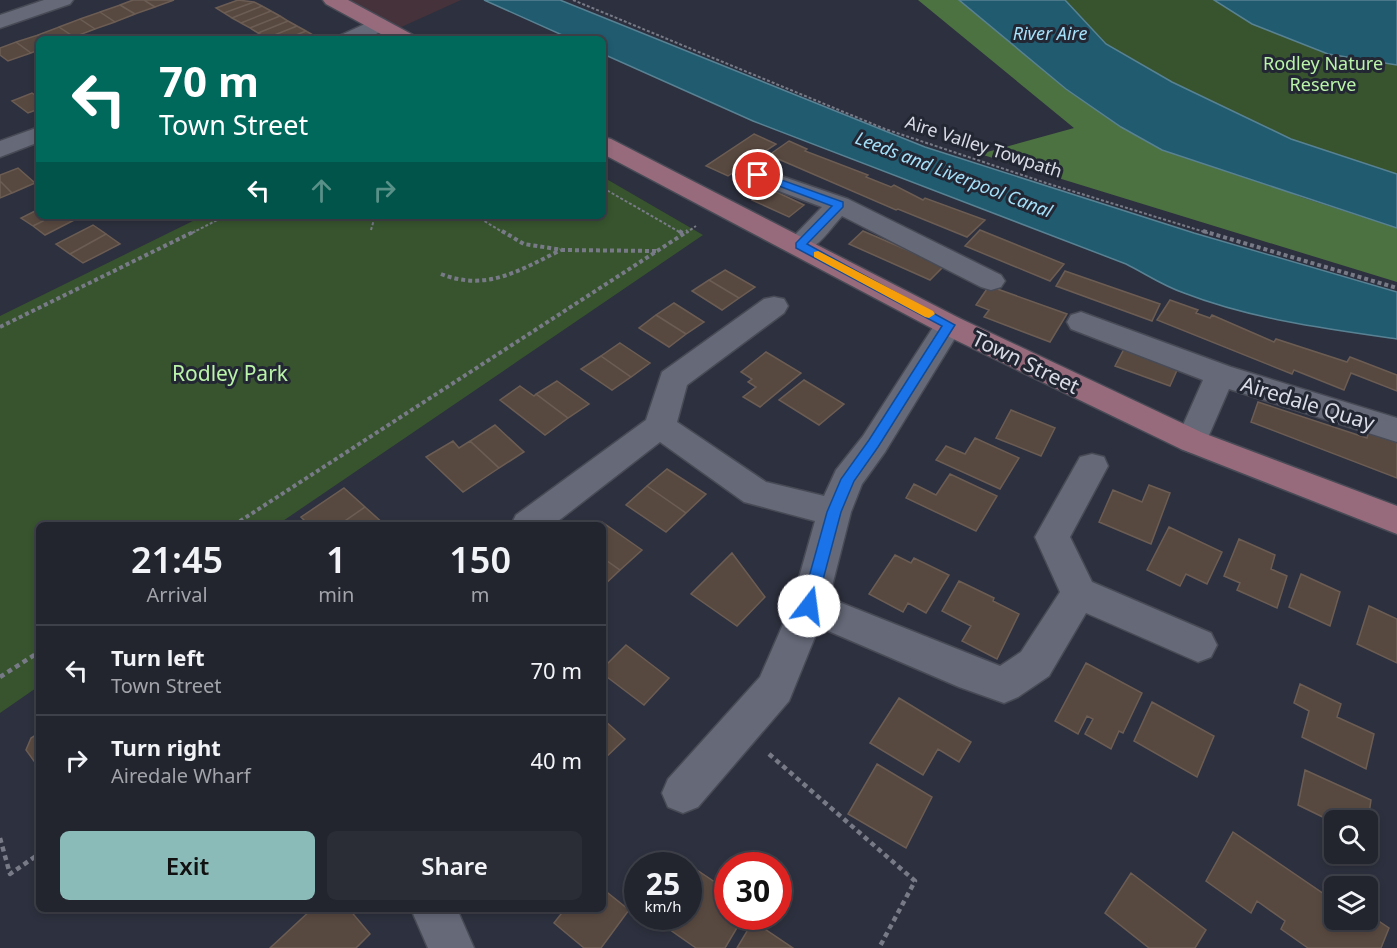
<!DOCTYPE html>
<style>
body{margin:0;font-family:"Noto Sans",sans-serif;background:#2a2c36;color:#f1f3f6;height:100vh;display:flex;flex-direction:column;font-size:22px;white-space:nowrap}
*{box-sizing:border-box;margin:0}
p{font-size:20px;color:#a2a4aa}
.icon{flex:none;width:33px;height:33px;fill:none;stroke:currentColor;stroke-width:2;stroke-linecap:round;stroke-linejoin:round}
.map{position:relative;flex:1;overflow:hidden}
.details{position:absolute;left:36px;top:522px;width:570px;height:390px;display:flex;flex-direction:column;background:#22242e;border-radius:9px;box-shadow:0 3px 9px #0003,0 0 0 2px #3f414a}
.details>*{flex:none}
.top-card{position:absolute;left:36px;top:36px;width:570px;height:183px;border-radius:9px;box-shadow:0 3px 9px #0003,0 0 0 2px #3f414a;background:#00695c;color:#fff;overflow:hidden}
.fabs{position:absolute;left:1324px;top:810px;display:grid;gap:12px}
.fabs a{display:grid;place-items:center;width:54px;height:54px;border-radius:9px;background:#22242e;box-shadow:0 3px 9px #0003,0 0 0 2px #3f414a;font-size:30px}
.speed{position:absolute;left:624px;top:852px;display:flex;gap:12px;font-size:30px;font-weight:700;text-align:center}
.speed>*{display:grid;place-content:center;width:78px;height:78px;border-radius:50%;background:#22242e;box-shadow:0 3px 9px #0003,0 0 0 2px #3f414a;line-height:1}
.speed small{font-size:15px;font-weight:400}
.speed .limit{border:9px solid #d22;background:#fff;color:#111}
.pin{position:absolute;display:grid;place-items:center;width:51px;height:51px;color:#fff;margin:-26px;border:3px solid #fff;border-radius:50%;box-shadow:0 2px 6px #0007}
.me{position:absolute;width:66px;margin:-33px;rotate:15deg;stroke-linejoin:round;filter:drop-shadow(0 0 4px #0008)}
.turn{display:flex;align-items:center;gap:21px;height:126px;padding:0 24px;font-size:27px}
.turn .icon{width:78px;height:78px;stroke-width:2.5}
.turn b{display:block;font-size:42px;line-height:51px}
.lanes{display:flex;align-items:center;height:57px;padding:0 24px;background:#0003;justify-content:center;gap:30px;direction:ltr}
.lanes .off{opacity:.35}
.eta{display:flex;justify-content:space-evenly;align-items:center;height:102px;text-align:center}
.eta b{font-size:36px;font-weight:600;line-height:42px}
.primary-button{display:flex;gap:12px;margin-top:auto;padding:12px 24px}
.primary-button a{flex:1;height:69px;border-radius:9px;background:#8bbbb9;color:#111;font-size:24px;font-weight:600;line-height:69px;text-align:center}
.primary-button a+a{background:#2a2c36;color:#f1f3f6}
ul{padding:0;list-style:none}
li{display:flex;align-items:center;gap:18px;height:90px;padding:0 24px;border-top:2px solid #3f414a}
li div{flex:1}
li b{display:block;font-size:22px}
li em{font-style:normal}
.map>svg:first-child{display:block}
.industrial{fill:#45323b}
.green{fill:#37542e}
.forest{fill:#4c7241}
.water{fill:#205b70;stroke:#588293;stroke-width:1.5}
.building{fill:#584940;stroke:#6c5d54;stroke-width:1.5}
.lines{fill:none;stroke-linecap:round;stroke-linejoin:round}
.street-casing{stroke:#484b56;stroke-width:3}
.primary-casing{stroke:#484b56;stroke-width:3}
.path-far2{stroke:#787b87;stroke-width:2;stroke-dasharray:3 2;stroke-linecap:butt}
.path-far1{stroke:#787b87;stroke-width:4;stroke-dasharray:4 3;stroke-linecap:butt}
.path{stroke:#787b87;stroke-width:4.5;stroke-dasharray:5 4;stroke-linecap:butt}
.street{fill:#656978;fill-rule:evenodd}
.primary{fill:#986b7c;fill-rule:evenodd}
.route{fill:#1a73e8;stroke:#114b97;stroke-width:1.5}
.slow{fill:#f59e0b}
.labels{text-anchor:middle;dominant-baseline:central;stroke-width:6;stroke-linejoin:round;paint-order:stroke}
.far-water-label{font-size:18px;font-style:italic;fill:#a6e1fa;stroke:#232633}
.far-park-label{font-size:18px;fill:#baf4a9;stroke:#232633}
.far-street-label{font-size:18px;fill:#d9dce5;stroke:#232633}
.street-label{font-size:21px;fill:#d9dce5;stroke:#232633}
.park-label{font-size:21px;fill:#baf4a9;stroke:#232633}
</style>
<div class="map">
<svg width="1397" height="948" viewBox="0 0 1397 948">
<rect width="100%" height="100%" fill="#2d303e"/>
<path class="industrial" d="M346,0H461L397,29Z"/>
<path class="green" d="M1065,0H1397V174L1291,139L1172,82L1106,44Z
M603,177L703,235L277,525H39V686L0,713V316L203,216H603Z"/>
<path class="forest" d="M918,0H959L1066,89L1121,127L1301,197L1397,228V282L980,154L1074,128Z"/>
<path class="water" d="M484,0H560L925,147L1194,233L1397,292V339C1326,329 1251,319 1184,293C1163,286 1146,274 1126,264L753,121L603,54V39H571Z
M959,0H1065L1106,44L1172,82L1291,139L1397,174V228L1162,150L1121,127L1066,89Z
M1214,0H1397V65L1328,54L1252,24Z"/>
<path class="building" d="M133,0H144L155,7L135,14L120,5Z
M144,0H174L155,7Z
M238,0L254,2L224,13L216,8Z
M254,2L262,6L232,18L224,13Z
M120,5L135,14L115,22L100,12Z
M262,6L271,11L241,23L232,18Z
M271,11L280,16L250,28L241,23Z
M100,12L115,22L95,29L80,19Z
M280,16L288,21L258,33L250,28Z
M80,19L95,29L74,37L59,27Z
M288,21L297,26L267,38L258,33Z
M297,26L306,31L286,39L267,38Z
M59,27L74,37L44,39L38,35Z
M306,31L315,36L307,39H286Z
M38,35L44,39H39V50L31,53L16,42Z
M16,42L31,53L8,61L0,55V48Z
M32,93L39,98V109L28,113L12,101Z
M754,134L776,144L728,176L706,166Z
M789,141L807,149L805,151L868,175L866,177L891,187L894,185L923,200L925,198L985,220L967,237L898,209L896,210L769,155Z
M18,168L35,183L12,193L0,181V175Z
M0,181L12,193L0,198Z
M768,188L804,205L789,217L752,200Z
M39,209V216H53L33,226L21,218Z
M53,216H82L45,235L33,226Z
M93,225L106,234L70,254L56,244Z
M980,230L1064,264L1050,281L965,246Z
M863,231L944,266L930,280L849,244Z
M106,234L120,244L83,263L70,254Z
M725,270L755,287L739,298L709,280Z
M1065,271L1160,304L1152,321L1056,286Z
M709,280L739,298L722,310L692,291Z
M989,286L1067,314L1050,342L984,317L989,310L976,305Z
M1170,300L1198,310L1196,313L1210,318L1212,315L1274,342L1276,339L1347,362L1350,357L1397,375V391L1351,373L1344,390L1294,370L1292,374L1157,320Z
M674,303L704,322L686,334L656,315Z
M656,315L686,334L669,347L639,328Z
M620,343L650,363L631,377L601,356Z
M1124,349L1178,368L1170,386L1115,366Z
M766,352L801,373L760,407L743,397L756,387L748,382L752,379L741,372Z
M601,356L631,377L612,390L581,369Z
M804,380L844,404L819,425L779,400Z
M557,381L589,404L568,418L536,394Z
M520,386L534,396L536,394L568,418L545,435L500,400Z
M1258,402L1367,438L1369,430L1397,440V478L1251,422Z
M1011,410L1055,428L1041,456L996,438Z
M495,425L524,452L499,468L470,441Z
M975,438L1019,458L1000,489L936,460L946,446L965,454Z
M453,441L459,448L470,441L499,468L463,492L426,457Z
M667,469L706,494L686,513L647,486Z
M950,474L997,496L976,531L906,498L914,484L936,495Z
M1149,485L1170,493L1151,544L1099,522L1113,490L1142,502Z
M647,486L686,513L666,532L626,505Z
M344,488L365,507L339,525H309L301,517Z
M365,507L385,525H339Z
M602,522L642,550L620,570L603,558V525H598Z
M1169,527L1222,552L1207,584L1186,574L1180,586L1147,570Z
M1239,539L1275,555L1271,569L1287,576L1277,608L1237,590L1240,583L1224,576Z
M732,553L765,597L737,626L691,594Z
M895,555L911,563L914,558L949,575L926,613L908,603L903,612L869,594Z
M603,558L620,570L603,586Z
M1301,574L1340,592L1330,626L1289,607Z
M959,581L994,598L993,601L1019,614L997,659L962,641L971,626L942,611Z
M1369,606L1397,619V663L1357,644Z
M626,645L669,678L644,705L603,674V668Z
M1086,663L1142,693L1123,733L1119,731L1111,749L1085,734L1093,719L1087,716L1078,734L1055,721Z
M1300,684L1341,704L1337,717L1374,734L1366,769L1302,737L1309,711L1294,703Z
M899,698L971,742L959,762L938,749L923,775L870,743Z
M1152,702L1214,736L1197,777L1134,741Z
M603,719L625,739L603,760Z
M39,733V768L26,750L31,738Z
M877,764L932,797L906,848L848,814Z
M1305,770L1371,800L1368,821L1335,820V823L1298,805Z
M1233,832L1333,900L1335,893V920H1368V914L1389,928L1381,948H1308L1281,929L1285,921L1257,901L1251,913L1206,881Z
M691,866L728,891V916H744L725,948H696L656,920L658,916H688V871Z
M1131,873L1206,930L1195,948H1149L1105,913Z
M603,889L629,910L601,948H584L554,923L565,909H603Z
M312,909H349L370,934L356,948H270Z
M753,921L793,948H737Z"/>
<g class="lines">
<defs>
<path id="street" d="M44,0H73L70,4L0,28V15Z
M378,18L385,20L388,24C377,40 355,39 338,39L341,35Z
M39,127V142L0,157V141Z
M758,168L848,199L1001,275L1005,281L1001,287L991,290L981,287L842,216C828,231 814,257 791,251L787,245L791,239L822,207L749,180L746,175L749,170Z
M774,297L784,299L788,306L784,313L687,385L677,422L766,482L824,496L836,470L863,436L939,318L949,315L959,318L963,325L885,452L862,484L851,512L829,598L1000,666L1021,652L1060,592L1035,537L1080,457L1092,454L1104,457L1108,466L1070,537L1092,582L1211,633L1217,645L1211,657L1198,662L1086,613L1049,676L1018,697L1004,703L959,687L819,627L789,701L698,807L683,813L668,807L662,793L668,779L760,677L791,606L815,521L744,502L660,442L553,525H511L516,515L646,420L662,372L764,299Z
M1081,312L1231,367L1397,418V442L1229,389L1203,449L1192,453L1181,449L1176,441L1203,380L1071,329L1067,322L1071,315Z
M411,909H457L474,948H428Z"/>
<path id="primary" d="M323,0H348L413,35L416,39H390L326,4Z
M603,137L611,139L959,318L1203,433L1397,506V534L1181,449L939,332L603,154Z"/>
</defs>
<use href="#street" class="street-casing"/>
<use href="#primary" class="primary-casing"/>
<path class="path-far2" d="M573,0L885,129L1046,183L1208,233
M603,188L681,233
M476,216L504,233
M371,230L375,216
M192,233L225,216
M686,233L696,226"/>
<path class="path-far1" d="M502,231L524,244L563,250L656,251
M679,231L684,234
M1203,231L1397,288
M441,274C487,292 520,270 561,250
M0,327L195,231
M234,525L688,231"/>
<path class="path" d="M0,677L39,652
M769,754L915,881L879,948
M0,838L10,874L39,854"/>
<use href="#street" class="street"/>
<use href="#primary" class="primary"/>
</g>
<path class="route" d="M755,173H762L843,202V207L807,244L955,325L878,447L854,481L841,512L816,606L814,610L809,612L803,610L801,606L827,512L841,479L869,440L942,326L796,248V243L832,206L755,177Z"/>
<path class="slow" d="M818,251L933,311L935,314L929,318L925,317L814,257V252Z"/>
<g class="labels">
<g class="far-water-label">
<text x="1050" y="33">River Aire</text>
<text transform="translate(954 174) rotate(21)">Leeds and Liverpool Canal</text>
</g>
<g class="far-park-label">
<text x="1323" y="63">Rodley Nature<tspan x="1323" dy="21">Reserve</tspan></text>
</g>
<g class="far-street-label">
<text transform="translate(984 146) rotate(18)">Aire Valley Towpath</text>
</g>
<g class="street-label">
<text transform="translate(1026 362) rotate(26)">Town Street</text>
<text transform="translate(1308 403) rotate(17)">Airedale Quay</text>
</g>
<g class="park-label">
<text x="230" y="373">Rodley Park</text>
</g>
</g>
</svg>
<div class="fabs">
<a><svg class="icon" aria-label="search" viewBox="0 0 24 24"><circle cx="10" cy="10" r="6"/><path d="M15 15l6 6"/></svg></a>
<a><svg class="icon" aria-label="layers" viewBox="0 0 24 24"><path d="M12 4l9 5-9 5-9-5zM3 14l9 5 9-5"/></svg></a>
</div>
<div class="speed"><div>25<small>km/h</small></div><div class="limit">30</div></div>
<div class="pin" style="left:758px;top:175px;background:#d93025"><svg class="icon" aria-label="arrive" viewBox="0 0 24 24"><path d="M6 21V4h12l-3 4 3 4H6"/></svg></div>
<svg class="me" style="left:809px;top:606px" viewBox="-20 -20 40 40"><circle r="19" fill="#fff"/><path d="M0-13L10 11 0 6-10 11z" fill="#1a73e8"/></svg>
<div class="top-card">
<div class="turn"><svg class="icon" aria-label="left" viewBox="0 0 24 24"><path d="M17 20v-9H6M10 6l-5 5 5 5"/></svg><div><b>70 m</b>Town Street</div></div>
<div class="lanes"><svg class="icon" aria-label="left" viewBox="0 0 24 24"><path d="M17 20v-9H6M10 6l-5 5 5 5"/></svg><svg class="icon off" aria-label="ahead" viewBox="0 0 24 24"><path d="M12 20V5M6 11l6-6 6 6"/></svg><svg class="icon off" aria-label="right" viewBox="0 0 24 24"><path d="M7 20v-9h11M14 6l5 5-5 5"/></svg></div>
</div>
<section class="details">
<div class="eta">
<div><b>21:45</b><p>Arrival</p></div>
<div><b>1</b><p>min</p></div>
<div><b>150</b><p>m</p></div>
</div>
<ul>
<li><svg class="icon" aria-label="left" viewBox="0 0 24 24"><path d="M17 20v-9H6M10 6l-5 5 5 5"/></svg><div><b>Turn left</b><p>Town Street</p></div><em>70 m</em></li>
<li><svg class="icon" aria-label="right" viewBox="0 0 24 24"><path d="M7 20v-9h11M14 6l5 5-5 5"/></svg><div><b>Turn right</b><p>Airedale Wharf</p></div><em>40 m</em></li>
</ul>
<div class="primary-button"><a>Exit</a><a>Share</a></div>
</section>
</div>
